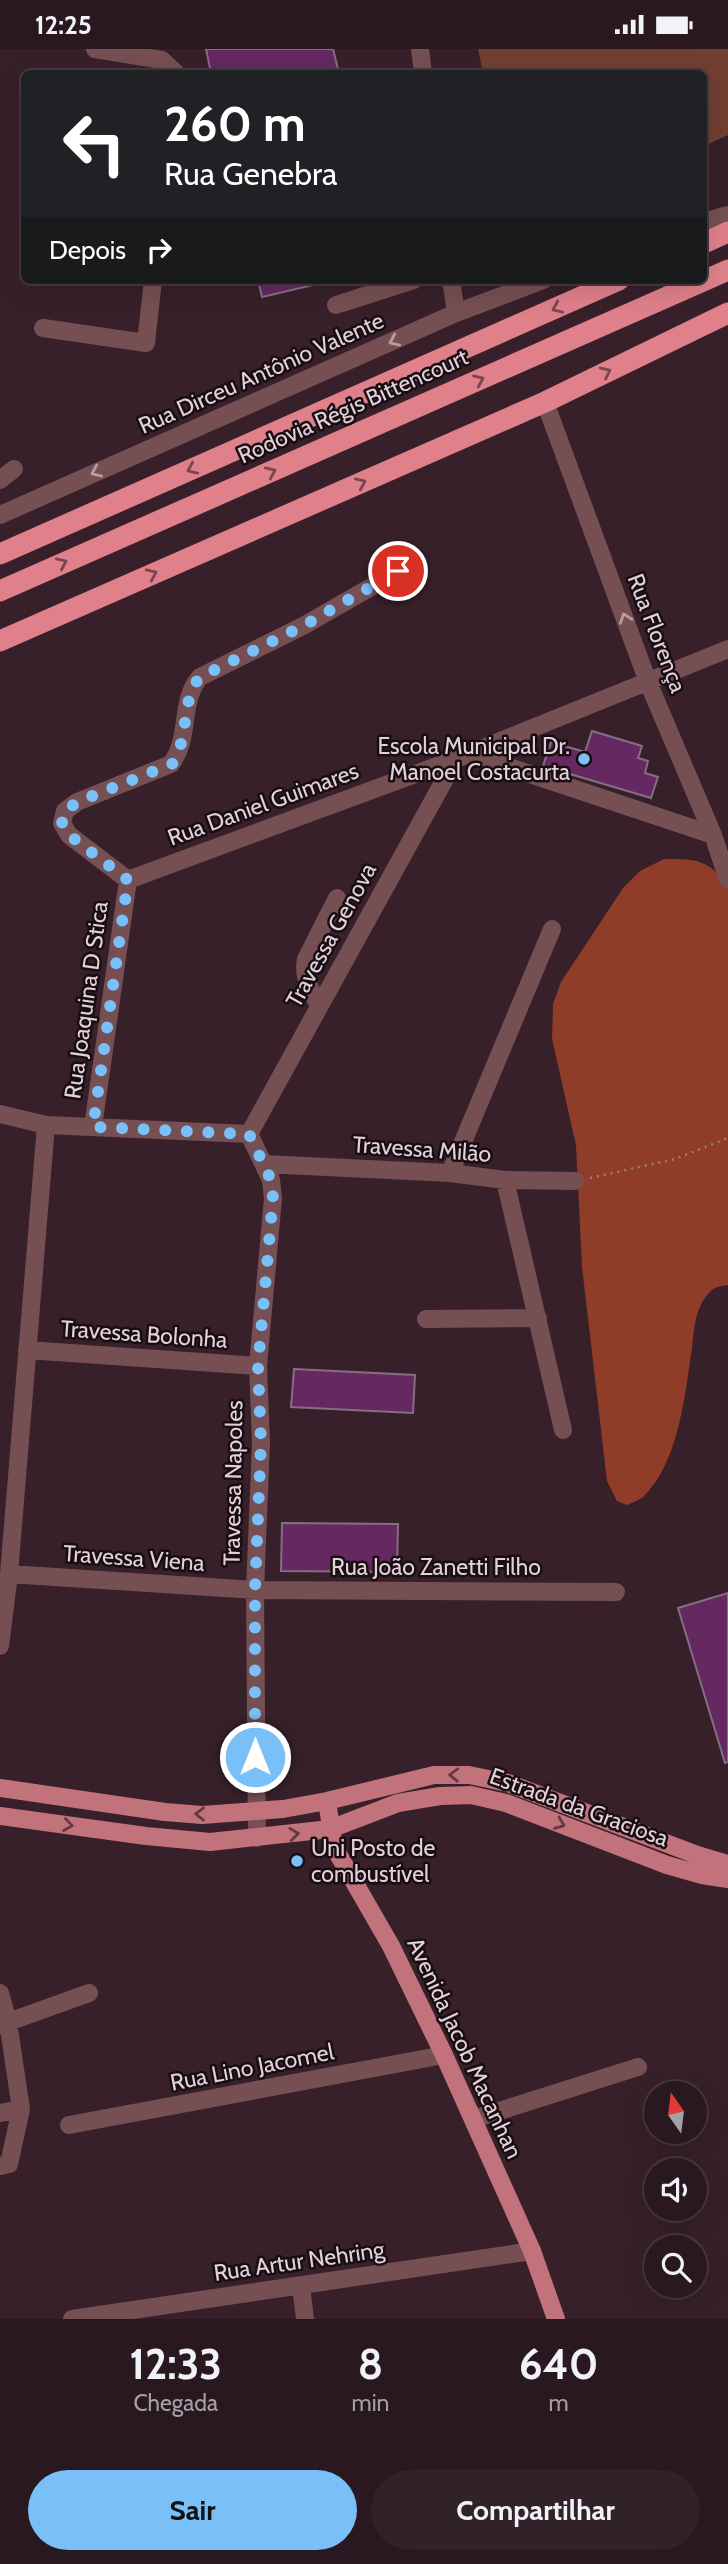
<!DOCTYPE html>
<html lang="pt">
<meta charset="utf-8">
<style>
body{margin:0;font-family:Cabin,sans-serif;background:#312129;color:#f1f3f6;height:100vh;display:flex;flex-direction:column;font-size:26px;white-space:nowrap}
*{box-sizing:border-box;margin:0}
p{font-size:23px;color:#a5a0a5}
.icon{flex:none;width:38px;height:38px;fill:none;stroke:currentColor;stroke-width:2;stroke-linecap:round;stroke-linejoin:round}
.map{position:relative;height:2270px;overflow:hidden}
.details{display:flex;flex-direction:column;background:#291820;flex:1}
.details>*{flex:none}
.guide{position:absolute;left:21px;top:21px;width:686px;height:214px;border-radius:10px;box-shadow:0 7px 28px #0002,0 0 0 2px #45373e;background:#202124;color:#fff;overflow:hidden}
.needle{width:46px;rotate:346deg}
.fabs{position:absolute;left:644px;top:2032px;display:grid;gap:14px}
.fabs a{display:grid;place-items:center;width:63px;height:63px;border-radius:50%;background:#291820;box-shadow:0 7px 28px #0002,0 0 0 2px #45373e;font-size:35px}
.pin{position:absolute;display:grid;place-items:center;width:60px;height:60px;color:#fff;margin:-30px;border:4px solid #fff;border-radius:50%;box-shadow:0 2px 7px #0007}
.me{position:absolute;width:77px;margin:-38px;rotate:0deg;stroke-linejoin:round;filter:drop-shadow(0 0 5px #0008)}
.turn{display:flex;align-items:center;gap:24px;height:147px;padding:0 28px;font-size:32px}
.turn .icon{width:91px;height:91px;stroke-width:2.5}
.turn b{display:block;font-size:49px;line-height:60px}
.then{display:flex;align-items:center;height:66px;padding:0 28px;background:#0003;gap:14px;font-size:26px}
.eta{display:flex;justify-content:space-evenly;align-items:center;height:119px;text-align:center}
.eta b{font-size:42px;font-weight:800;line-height:49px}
.action{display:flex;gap:14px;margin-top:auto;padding:14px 28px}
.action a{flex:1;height:80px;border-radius:42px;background:#79bff8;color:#111;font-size:28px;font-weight:800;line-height:80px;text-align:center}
.action a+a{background:#312129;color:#f1f3f6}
.status{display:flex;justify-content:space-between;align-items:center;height:49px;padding:0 35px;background:#291820;direction:ltr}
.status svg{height:19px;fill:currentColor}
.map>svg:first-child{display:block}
.green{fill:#723e32}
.forest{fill:#8f3c29}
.building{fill:#652861;stroke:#846f82;stroke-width:2}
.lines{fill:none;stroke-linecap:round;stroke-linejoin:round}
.path{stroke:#938088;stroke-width:2.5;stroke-dasharray:2 5;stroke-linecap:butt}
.minor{stroke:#754f52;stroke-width:18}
.major{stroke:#c1727b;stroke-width:18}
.highway{stroke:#df808b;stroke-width:21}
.oneway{stroke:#7c464e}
.oneway2{stroke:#b69da2}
.oneway3{stroke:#643a41}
.route{stroke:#79bff8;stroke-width:12;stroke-dasharray:0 21.6}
.poi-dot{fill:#79bff8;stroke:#180d12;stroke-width:2.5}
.labels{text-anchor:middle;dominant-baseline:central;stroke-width:5;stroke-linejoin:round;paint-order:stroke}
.street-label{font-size:23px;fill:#e1d1d8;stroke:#180d12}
.poi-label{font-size:23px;fill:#e1d1d8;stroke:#180d12;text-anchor:end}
</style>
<div class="status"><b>12:25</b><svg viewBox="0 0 49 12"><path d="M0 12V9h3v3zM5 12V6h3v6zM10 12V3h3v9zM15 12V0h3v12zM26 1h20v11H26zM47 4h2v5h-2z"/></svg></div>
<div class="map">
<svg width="728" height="2270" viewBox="0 0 728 2270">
<rect width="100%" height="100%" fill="#37202a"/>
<path class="green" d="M478,0H728V86L704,97V24H483Z"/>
<path class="forest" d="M664,810C696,810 706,810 728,835V1236C720,1237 714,1238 709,1244C695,1258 694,1281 692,1299C685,1345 679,1411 645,1446C641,1451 633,1453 627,1456L617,1452L607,1432L582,1218L576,1096L552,990L553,955L561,933L623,839L640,822Z"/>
<path class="building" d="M206,0H333L339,24H211Z
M258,231H312L313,236L262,248Z
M592,682L642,697L638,709L648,712L645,724L658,728L651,749L543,717L551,693L585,703Z
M294,1320L415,1326L413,1364L291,1358Z
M282,1474L398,1475L397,1523L281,1522Z
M728,1544V1713L725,1714L678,1559Z"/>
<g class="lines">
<path class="path" d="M590,1129L675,1110L728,1089"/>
<path class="minor" d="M95,0L162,11L176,24
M420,0L423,24
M704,173L728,166
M451,231L456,264
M336,256L414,231
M43,279L146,294L153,231
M545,353L648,633L713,786L728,831
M0,431L14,420
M0,466L456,264L543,231
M470,705L713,786
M128,831L456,710L728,600
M128,831L69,786L62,774L65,762L77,753L171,715C191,689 179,652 200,628L303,577L399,522
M319,957C311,941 302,928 306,910L337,849
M0,1065L46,1076L249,1085
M93,1078L128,831
M249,1085L271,1131L273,1149L258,1317L261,1394L255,1541L257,1789
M249,1085L456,710
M265,1115L450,1124L505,1131L575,1132
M450,1124L552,880
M505,1131L563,1381
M426,1270L538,1269
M27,1301L258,1317
M9,1525L255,1541L616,1543
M0,1597L9,1525L46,1076
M0,1944L8,1973L21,2060L9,2115L0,2117
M0,1976L89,1944
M0,2064L21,2060
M474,2070L638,2018
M69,2076L444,2006
M301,2237L305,2270
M72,2270L532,2202"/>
<path class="major" d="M0,1739L165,1763L202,1766L283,1760L327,1752L434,1726H469L508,1734L697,1806L728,1815
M327,1752L334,1798L391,1897L444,2006L532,2202L556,2270
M0,1767L146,1787L210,1793L330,1780L398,1754L440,1747L471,1746L506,1754L667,1816L702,1826L728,1830"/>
<path class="highway" d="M704,194L728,183
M0,505L619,231
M0,542L728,221
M0,592L545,353L728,264"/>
</g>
<defs><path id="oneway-chevron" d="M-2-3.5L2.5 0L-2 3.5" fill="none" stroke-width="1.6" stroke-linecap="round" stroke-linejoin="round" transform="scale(1.75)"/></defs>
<g class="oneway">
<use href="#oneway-chevron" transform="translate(557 259) rotate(156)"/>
<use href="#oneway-chevron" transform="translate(606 323) rotate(-26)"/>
<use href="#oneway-chevron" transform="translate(479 331) rotate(-24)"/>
<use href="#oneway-chevron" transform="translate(192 420) rotate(156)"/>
<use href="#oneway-chevron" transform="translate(271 423) rotate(-24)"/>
<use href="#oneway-chevron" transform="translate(361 434) rotate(-24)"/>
<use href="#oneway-chevron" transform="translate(62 514) rotate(-24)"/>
<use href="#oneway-chevron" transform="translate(152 525) rotate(-24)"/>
</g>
<g class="oneway2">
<use href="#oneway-chevron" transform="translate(394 292) rotate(156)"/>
<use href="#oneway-chevron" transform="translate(96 423) rotate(156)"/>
<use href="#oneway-chevron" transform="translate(625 569) rotate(-110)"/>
</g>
<g class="oneway3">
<use href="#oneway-chevron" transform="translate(454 1726) rotate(-179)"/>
<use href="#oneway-chevron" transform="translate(200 1765) rotate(-179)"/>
<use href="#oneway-chevron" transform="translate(560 1775) rotate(21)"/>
<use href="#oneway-chevron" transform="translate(68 1776) rotate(8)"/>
<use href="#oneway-chevron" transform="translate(294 1785) rotate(-7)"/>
</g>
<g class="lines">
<path class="route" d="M255,1708V1541L261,1394L258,1317L273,1149L271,1131L249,1085L93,1078L128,831L69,786L62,774L65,762L77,753L172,715C190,689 180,652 200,628L303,577L398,522"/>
</g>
<g class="poi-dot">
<circle cx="584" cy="710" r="7"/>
<circle cx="297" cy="1812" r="7"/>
</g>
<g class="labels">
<g class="street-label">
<text transform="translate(261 324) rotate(-24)">Rua Dirceu Antônio Valente</text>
<text transform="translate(353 357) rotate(-24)">Rodovia Régis Bittencourt</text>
<text transform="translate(657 584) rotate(69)">Rua Florença</text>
<text transform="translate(263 755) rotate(-20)">Rua Daniel Guimares</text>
<text transform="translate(331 886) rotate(-61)">Travessa Genova</text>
<text transform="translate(86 951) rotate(-82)">Rua Joaquina D Stica</text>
<text transform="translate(422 1100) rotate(4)">Travessa Milão</text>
<text transform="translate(144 1285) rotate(4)">Travessa Bolonha</text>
<text transform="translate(233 1434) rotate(-89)">Travessa Napoles</text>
<text transform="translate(134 1509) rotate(4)">Travessa Viena</text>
<text x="436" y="1518">Rua João Zanetti Filho</text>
<text transform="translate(579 1758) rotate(20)">Estrada da Graciosa</text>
<text transform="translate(465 1999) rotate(65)">Avenida Jacob Macanhan</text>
<text transform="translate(252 2018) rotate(-11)">Rua Lino Jacomel</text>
<text transform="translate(299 2212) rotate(-8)">Rua Artur Nehring</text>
</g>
<g class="poi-label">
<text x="570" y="697">Escola Municipal Dr.<tspan x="570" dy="26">Manoel Costacurta</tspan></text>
<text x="311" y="1799" text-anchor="start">Uni Posto de<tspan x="311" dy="26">combustível</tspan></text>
</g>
</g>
</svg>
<div class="fabs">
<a><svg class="needle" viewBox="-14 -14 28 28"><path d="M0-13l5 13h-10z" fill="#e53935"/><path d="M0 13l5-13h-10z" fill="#a5a0a5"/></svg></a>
<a><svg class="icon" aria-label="sound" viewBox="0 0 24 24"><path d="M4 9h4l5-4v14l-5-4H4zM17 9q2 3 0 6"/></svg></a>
<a><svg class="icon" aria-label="search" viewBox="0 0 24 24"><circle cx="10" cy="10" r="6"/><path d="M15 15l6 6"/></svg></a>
</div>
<div class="pin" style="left:398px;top:522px;background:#d93025"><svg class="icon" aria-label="arrive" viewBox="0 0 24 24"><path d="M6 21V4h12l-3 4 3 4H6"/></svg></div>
<svg class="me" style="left:255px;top:1708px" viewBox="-20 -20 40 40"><circle r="17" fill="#79bff8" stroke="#fff" stroke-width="3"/><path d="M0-11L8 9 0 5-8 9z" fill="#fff"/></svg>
<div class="guide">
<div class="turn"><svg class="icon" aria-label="left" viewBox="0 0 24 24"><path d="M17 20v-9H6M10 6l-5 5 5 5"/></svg><div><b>260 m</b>Rua Genebra</div></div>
<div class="then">Depois<svg class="icon" aria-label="right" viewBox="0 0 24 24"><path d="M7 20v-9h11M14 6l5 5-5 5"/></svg></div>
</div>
</div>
<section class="details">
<div class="eta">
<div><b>12:33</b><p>Chegada</p></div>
<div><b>8</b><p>min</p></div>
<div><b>640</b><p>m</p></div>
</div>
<div class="action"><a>Sair</a><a>Compartilhar</a></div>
</section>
